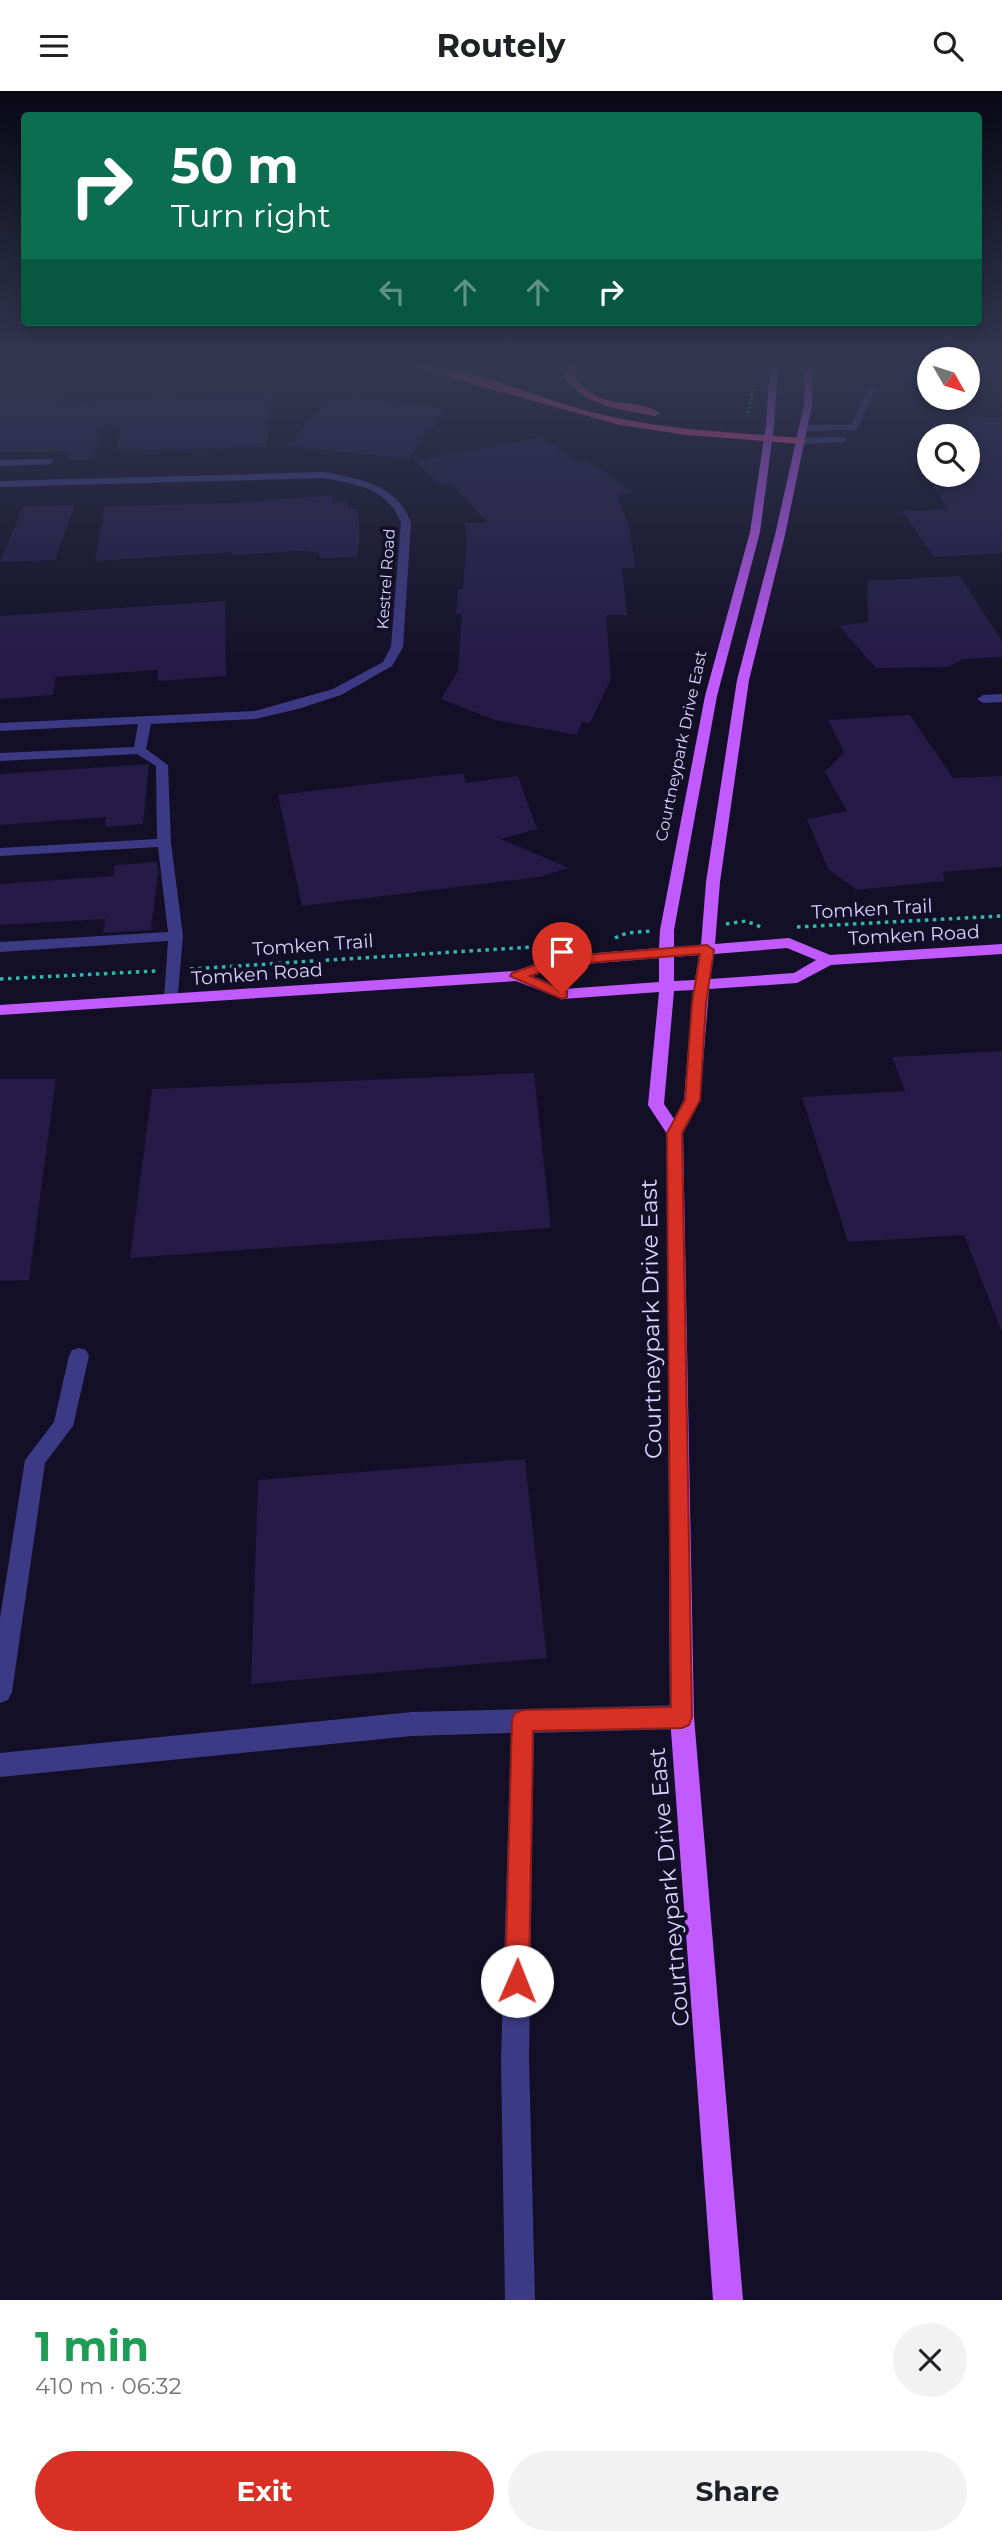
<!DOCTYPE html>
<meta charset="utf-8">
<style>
body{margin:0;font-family:Montserrat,sans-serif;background:#f2f2f2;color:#202124;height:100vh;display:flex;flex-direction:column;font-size:26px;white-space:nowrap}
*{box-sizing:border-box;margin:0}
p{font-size:23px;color:#757577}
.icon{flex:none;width:38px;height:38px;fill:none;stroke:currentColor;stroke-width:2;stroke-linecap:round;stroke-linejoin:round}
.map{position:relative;height:2209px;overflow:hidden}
.side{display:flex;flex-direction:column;background:#fff;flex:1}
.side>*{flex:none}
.hud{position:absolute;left:21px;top:21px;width:961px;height:214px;border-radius:7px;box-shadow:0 4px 10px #0003;background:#0b6e4f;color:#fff;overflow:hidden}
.needle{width:46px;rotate:129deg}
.controls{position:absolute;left:917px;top:256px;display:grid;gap:14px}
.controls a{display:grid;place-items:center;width:63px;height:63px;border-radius:50%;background:#fff;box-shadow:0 4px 10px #0003;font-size:35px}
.pin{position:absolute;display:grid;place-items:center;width:60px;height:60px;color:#fff;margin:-72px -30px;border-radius:50% 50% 50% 0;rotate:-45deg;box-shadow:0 0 7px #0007}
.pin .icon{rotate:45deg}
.me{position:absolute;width:77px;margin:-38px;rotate:1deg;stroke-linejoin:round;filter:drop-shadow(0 0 5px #0008)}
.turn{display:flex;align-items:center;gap:24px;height:147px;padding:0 35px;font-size:32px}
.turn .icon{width:91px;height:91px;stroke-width:2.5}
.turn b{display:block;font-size:49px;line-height:60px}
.lanes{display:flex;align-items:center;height:66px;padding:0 35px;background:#0003;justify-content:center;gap:35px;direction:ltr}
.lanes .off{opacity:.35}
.round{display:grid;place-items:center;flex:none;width:74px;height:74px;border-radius:37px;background:#f2f2f2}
.overview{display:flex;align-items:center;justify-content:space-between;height:119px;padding:0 35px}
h1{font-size:42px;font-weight:700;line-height:52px;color:#1e9e55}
.cta{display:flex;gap:14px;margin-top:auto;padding:14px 35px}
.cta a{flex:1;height:80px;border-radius:42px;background:#d93025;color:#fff;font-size:28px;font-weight:700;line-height:80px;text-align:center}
.cta a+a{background:#f2f2f2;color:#202124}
header{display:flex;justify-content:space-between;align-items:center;height:91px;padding:0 35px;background:#fff;font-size:32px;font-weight:700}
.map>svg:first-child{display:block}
.building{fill:#241b47}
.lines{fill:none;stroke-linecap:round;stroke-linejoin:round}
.path-far1{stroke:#2fb8b0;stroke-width:2.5;stroke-dasharray:2 2.5;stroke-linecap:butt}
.path{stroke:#2fb8b0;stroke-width:3.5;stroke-dasharray:3.5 4.5;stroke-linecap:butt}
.minor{fill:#3d3a85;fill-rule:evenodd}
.major{fill:#c25bff;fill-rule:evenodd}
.highway{fill:#ff4fa3;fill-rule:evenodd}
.route{fill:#d93025;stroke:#8d1f18;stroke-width:2}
.labels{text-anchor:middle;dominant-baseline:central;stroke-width:7;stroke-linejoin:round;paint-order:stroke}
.far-street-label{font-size:16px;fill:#d9d4ff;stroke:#130f26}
.street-label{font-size:19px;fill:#d9d4ff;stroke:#130f26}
.near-street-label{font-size:23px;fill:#d9d4ff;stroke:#130f26}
</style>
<header><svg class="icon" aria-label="menu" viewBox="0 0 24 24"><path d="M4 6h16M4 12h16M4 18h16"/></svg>Routely<svg class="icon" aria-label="search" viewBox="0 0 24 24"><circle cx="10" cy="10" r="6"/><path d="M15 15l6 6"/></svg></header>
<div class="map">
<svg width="1002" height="2209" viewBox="0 0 1002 2209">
<rect width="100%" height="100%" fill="#130f26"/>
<path class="building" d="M272,303L267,356L116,360L121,338L105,333L92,368L67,369L68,360L0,361V308L61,307L59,312Z
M332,305L447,317L408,368L286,355Z
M1002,326V462L934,466L902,420L948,418L925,383H968V327Z
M542,346L577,372L588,370L633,401L617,405L630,438L635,477H622L627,524H606L611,588L590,632L582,631L577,644L495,629L441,608L458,580L462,523H456L458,498H463L467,445L464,432L488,431L450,392L441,394L415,370Z
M332,404L333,411H347L348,418H358L360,446L357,466L320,467L319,462L306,460L231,464L232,461L95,470L105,415L235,412Z
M75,414L55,469L0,471L23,415Z
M960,485L1002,550V566L963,568L948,576L876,577L839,535L868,531L867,490Z
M225,510L226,585L157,590L158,579L56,586L53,604L0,608V525Z
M910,624L953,687L1002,685V776L943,781L944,790L857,799L828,778L807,728L847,720L825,681L844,661L828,629Z
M149,673L143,733L105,736L106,726L0,734V683Z
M463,682L466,692L518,685L537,738L501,748L569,777L539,786L302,815L278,704Z
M157,771L158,782L151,839L103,842L105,828L0,834V793L113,785L115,774Z
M1002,960V1239H1001L964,1144L848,1151L802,1006L905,1000L892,966Z
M534,982L551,1137L130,1167L152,998Z
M0,988H56L29,1189L0,1190Z
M525,1368L547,1567L251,1593L258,1389Z"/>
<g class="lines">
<path class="path-far1" d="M748,322L754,295"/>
<path class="path" d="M726,833L746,830L761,836
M797,836L1002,825
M615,847L627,842L651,840
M190,878L548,855
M0,888L156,880"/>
<path class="minor" d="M870,295L877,297L856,339L803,340L799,337L803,334H851Z
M843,346L846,347V351L801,353L796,350L801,347Z
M52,368V372L49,373L0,375V369Z
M324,381C360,388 397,393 411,432L403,556L392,575L341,604L298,618L255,628L151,633L146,658L168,674L171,752L183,845L177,912H167L164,908L168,850L0,861V851L168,841L158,756L0,765V757L157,748L156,675L137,663L0,670V662L134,656L138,633L0,640V632L255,620L333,598L383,571L391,556L401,432C389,398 356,393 324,387L0,396V390Z
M1002,603V611L983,612L977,608L983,604Z
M79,1257L86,1259L89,1265L73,1335L45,1372L12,1601L8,1609L0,1612V1527L25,1369L54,1331L69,1265L72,1259Z
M682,1614L690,1618L694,1626L690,1634L682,1638L534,1642L529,1968L535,2209H505L501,1968L511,1642L412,1645L0,1686V1662L412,1621Z"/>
<path class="major" d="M770,274H778L774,334L760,441L717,605L674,839V856L701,854L706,791L737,589L775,444L804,314L805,274H813L812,314L785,444L749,589L720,791L715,853L789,847L830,864L1002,853V863L831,874L797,892L709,898L700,1009L683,1042L694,1626L743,2209H713L670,1626L667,1043L648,1014L659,901L563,908L516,890L0,924V914L515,880L559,865L659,857L660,839L705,605L750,441L766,334ZM787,857L816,869L794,882L710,888L714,863ZM699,864L695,889L674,890V866ZM659,867V891L564,898L532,885L561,875ZM693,899L684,1009L674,1028L664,1013L674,900Z"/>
<path class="highway" d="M405,274C467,273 535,307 595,322C662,339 732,341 801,347L806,350L801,353L687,344L620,334Z
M567,274H577L574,286C603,323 632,304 660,322L655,325C620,318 586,316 564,286Z"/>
</g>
<linearGradient id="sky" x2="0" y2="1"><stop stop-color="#0a0815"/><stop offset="0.47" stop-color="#333752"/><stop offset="1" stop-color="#333752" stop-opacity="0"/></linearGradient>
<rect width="1002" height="583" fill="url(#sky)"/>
<path class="route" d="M707,854L714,859L706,912L700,1009L682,1042L692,1626L689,1634L682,1637L533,1640L529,1890L525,1898L517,1902L508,1898L505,1890L512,1629L515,1622L523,1619L671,1616L667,1042L685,1009L692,912L700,863L560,874L530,885L567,900V906L562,908L510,885L512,882L559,866Z"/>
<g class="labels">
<g class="far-street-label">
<text transform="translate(386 488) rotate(-86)">Kestrel Road</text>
<text transform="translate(681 655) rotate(-78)">Courtneypark Drive East</text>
</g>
<g class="street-label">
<text transform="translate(872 818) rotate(-3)">Tomken Trail</text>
<text transform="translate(914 844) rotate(-3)">Tomken Road</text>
<text transform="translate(313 854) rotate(-4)">Tomken Trail</text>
<text transform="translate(257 883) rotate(-4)">Tomken Road</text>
</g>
<g class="near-street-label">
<text transform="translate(651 1228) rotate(-91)">Courtneypark Drive East</text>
<text transform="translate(669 1796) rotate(-95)">Courtneypark Drive East</text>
</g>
</g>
</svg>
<div class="controls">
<a><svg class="needle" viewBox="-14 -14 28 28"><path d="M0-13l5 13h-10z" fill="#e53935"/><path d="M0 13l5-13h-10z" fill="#757577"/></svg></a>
<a><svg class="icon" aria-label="search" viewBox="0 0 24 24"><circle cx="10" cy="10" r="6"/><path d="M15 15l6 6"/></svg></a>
</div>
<div class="pin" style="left:562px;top:903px;background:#d93025"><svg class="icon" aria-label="arrive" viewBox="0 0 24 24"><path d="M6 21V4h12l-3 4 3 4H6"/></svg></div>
<svg class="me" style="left:517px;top:1890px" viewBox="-20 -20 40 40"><circle r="19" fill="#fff"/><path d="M0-13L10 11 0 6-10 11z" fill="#d93025"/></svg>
<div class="hud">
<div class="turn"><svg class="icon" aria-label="right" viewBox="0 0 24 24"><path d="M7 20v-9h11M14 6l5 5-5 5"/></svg><div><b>50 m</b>Turn right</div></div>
<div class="lanes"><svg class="icon off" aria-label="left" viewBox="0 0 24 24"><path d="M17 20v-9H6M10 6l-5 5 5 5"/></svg><svg class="icon off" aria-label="ahead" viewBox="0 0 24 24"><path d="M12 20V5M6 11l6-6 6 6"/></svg><svg class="icon off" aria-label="ahead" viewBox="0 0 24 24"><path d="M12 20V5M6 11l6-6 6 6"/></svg><svg class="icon" aria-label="right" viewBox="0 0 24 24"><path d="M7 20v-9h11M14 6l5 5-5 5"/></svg></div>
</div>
</div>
<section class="side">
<div class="overview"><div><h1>1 min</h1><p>410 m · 06:32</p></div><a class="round"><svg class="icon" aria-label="close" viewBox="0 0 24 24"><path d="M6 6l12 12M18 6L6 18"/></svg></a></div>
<div class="cta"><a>Exit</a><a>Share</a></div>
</section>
